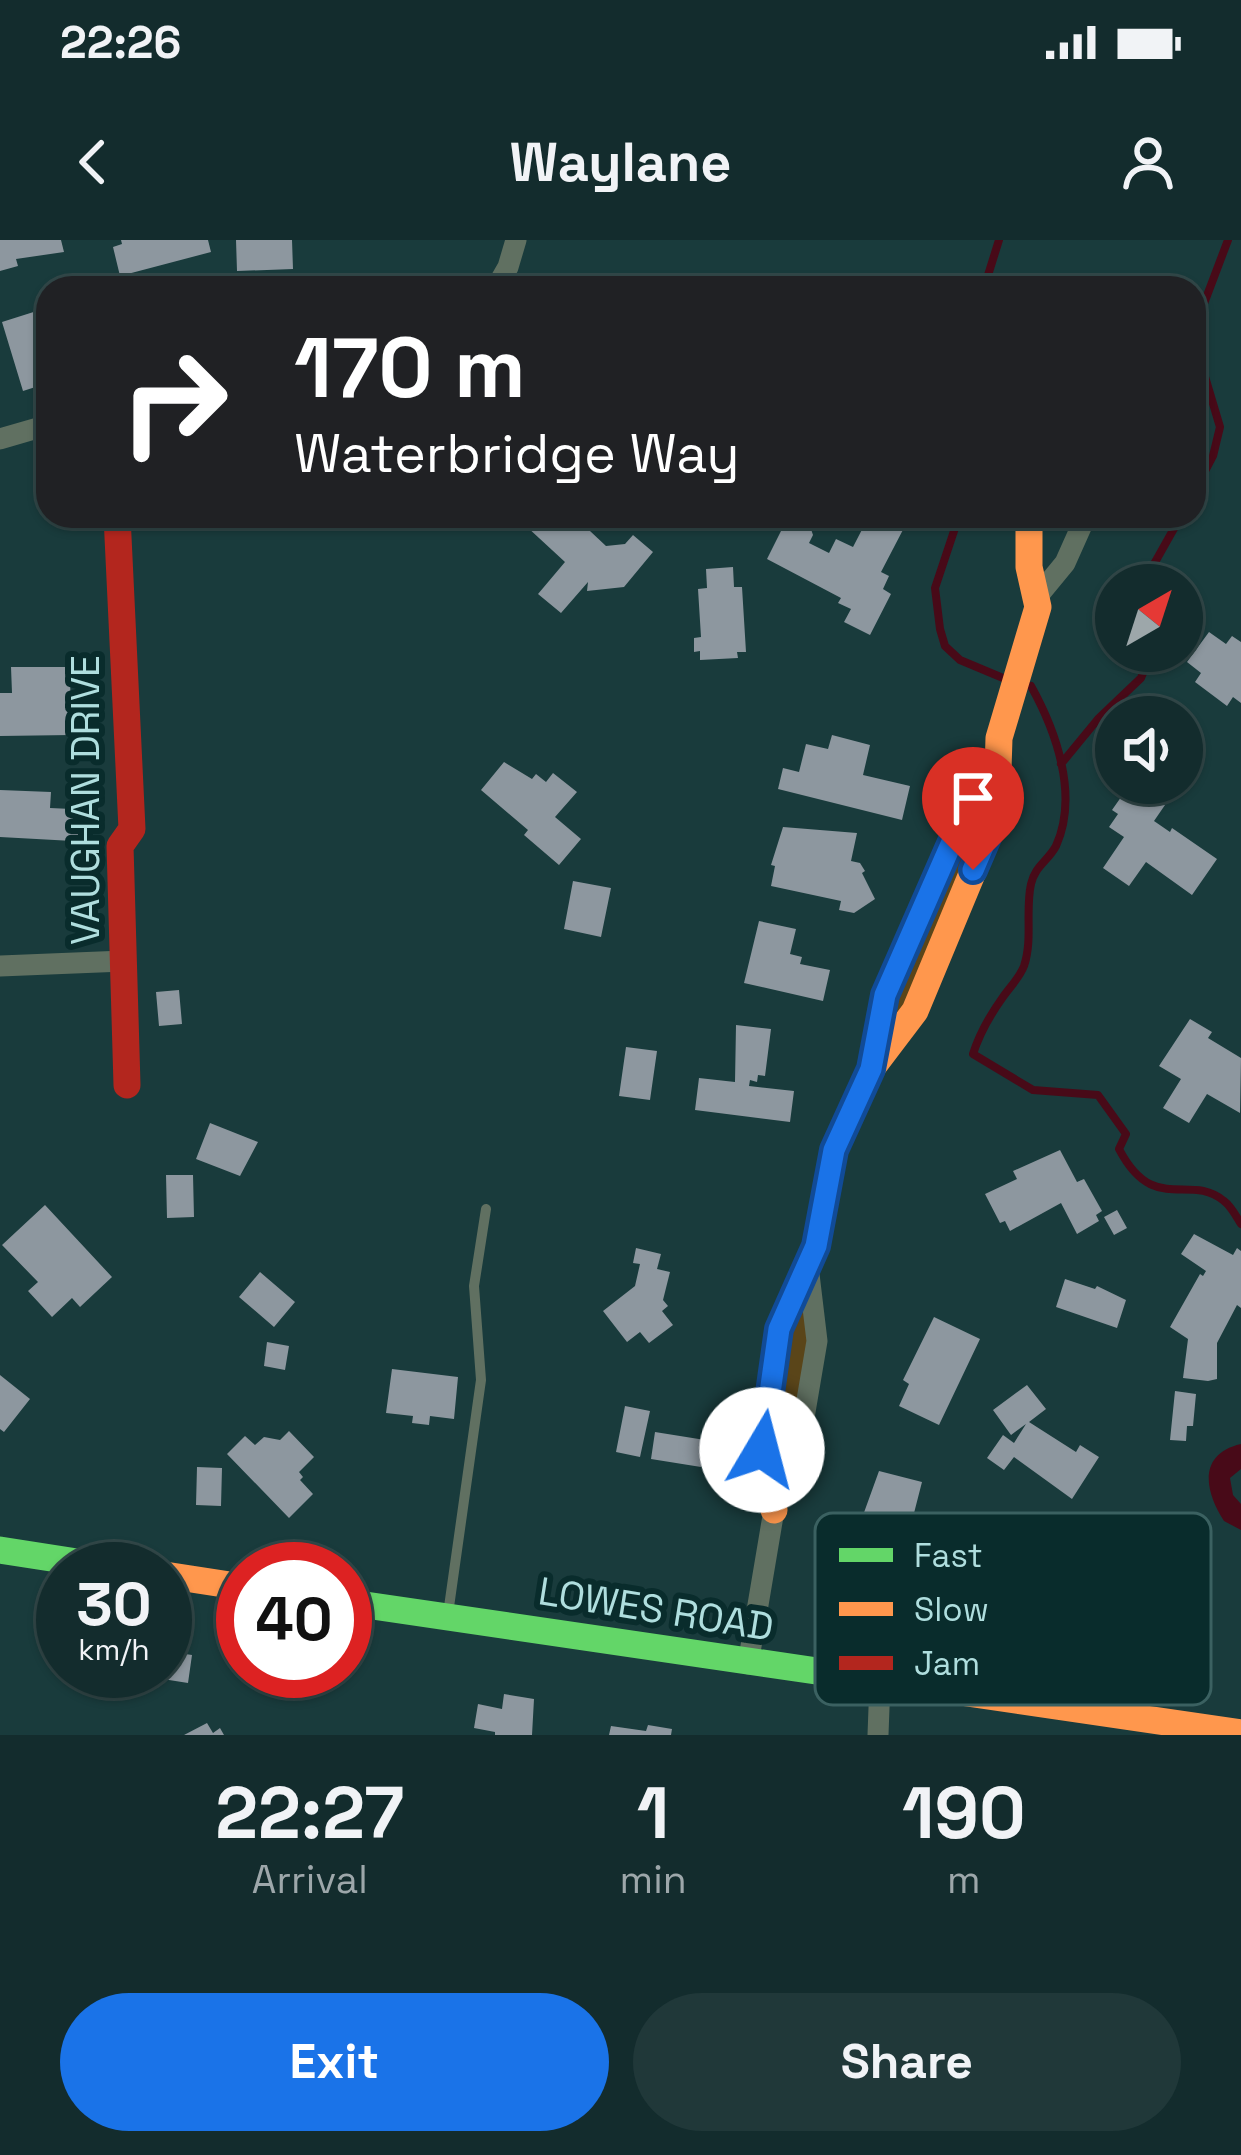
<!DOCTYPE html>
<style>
body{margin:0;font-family:"Space Grotesk",sans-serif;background:#203839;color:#f1f3f6;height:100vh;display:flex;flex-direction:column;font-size:45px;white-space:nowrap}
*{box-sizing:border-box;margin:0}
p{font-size:39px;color:#9da7aa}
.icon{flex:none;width:66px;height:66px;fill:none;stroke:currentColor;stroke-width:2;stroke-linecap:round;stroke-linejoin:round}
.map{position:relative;height:1495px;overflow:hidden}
.panel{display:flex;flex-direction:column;background:#132c2d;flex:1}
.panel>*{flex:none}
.top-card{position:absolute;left:36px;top:36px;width:1170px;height:252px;border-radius:36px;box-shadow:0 3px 9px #0004,0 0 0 3px #324849;background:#202124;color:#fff;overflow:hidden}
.needle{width:78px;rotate:39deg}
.controls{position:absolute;left:1095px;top:324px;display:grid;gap:24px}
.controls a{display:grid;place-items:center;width:108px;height:108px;border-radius:50%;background:#132c2d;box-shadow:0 3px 9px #0004,0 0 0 3px #324849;font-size:60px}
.speed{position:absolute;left:36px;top:1302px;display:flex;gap:24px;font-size:60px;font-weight:700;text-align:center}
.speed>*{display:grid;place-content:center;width:156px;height:156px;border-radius:50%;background:#132c2d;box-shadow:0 3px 9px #0004,0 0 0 3px #324849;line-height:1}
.speed small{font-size:30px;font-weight:400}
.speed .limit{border:18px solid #d22;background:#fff;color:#111}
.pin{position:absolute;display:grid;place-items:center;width:102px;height:102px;color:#fff;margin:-123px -51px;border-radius:50% 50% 50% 0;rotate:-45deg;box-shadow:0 0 12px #0007}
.pin .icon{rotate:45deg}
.me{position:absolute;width:132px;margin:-66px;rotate:8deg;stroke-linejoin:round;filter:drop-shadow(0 0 9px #0008)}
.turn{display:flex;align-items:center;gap:42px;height:252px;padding:0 60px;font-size:54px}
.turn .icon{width:156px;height:156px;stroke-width:2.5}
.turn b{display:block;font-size:84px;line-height:102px}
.eta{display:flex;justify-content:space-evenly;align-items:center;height:204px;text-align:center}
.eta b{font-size:72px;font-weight:800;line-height:84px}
.cta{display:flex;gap:24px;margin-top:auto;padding:24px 60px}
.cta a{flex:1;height:138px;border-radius:72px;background:#1a73e8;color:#fff;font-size:48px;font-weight:800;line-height:138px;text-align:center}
.cta a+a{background:#203839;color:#f1f3f6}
.status{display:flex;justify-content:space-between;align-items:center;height:84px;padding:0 60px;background:#132c2d;direction:ltr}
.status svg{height:33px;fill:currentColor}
header{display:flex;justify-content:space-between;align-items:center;height:156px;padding:0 60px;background:#132c2d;font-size:54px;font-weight:800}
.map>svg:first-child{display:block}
.green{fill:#5a4519}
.water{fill:#480a18}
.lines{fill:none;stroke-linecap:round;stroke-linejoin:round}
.stream{stroke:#480a18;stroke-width:8}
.building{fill:#8d979f}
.lane{stroke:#607061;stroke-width:10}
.street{stroke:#607061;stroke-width:21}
.fast{stroke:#63d668;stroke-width:27}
.slow{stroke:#ff974d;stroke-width:27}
.jam{stroke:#b3261e;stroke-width:27}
.route-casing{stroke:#114b97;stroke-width:30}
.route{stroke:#1a73e8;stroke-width:21}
.labels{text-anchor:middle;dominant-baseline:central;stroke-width:12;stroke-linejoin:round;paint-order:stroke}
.street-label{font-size:39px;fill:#afdede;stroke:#092c2c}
.key{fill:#092c2c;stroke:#3b6161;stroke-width:3}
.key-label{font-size:33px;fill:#afdede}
</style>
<div class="status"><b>22:26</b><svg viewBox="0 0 49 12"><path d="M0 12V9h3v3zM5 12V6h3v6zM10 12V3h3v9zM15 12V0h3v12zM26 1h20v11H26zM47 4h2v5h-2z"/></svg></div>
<header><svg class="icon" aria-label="back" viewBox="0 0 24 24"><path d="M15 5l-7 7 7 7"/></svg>Waylane<svg class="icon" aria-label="person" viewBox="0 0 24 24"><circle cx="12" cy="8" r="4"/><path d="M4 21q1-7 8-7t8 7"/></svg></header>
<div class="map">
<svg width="1241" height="1495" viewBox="0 0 1241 1495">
<rect width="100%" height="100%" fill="#193b3c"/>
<path class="green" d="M980,561L973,632L870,831L884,757Z
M807,1026L817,1102L773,1271L779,1090Z"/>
<path class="water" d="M1241,1204V1229L1230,1238L1233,1255L1241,1264V1290L1224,1281C1205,1252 1197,1214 1241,1204Z"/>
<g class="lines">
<path class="stream" d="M984,48L999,0
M1194,90L1228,0
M1194,100L1220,187L1213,216L1194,252
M959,276L935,348L940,389L945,406L960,420L1003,438
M1156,345L1154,324L1181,276
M1031,446C1056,491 1079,555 1056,606C1048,621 1035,626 1031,644C1025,671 1033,699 1024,726C1020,737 1010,747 1003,757C990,775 980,792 973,814L1033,850L1098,855L1126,894L1119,909C1154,976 1189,932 1224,961C1231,966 1236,976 1241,984
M1061,524L1098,479L1141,438L1152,411"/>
</g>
<path class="building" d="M0,0H61L64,12L16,19L18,26L0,31Z
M121,0H208L211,12L120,36L113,7L122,4Z
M236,0H292L293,29L237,31Z
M761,34L792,41L791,48H757Z
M175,35L178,48H129V46Z
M43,69L48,84V143L23,151L2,82Z
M535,276H574L606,306L625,304L633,295L653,312L624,347L587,351L588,342L561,373L538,354L565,322L526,286Z
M869,276H905L906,284L881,332L889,336L883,349L891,354L870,395L844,382L851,369L838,363L841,358L767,319L786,281L798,277L809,283L813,295L809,303L829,313L836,299L853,307Z
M733,327L734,347H742L746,412H737L738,418L700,420V411L694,412V398L701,397L698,349L707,348L706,329Z
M1209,392L1226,404L1232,396L1241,402V463L1233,457L1227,466L1195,442L1201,433L1187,422Z
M11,427H70L71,495L0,496V453H12Z
M832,495L870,505L863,535L910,546L902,580L778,549L783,528L799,532L806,504L828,509Z
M504,522L532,539L536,534L546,542L553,533L577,552L555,577L581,599L559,625L524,595L528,590L481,550Z
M0,550L51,552L50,568L93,570L91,602L0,597Z
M1126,550L1138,558L1144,550L1165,565L1154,581L1170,592L1172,588L1217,619L1192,655L1146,622L1129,646L1103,628L1124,597L1109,587L1118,574L1112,570Z
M783,587L857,593L851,621L860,623L865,631L862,633L875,659L854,673L839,670L841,661L771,646L775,626L771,625Z
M573,641L611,648L601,697L564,689Z
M759,681L796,689L790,714L802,717L800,724L830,730L823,761L744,743Z
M179,750L182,784L159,786L156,752Z
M1190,779L1212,792L1208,798L1241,818L1240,873L1207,854L1189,883L1163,868L1181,839L1159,826Z
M736,785L771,789L765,836L758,835L757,842L750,840L749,846L794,851L790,882L695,870L699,838L735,842Z
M626,807L657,811L650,860L619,856Z
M210,883L258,902L240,936L196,919Z
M1060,910L1077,942L1084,939L1102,971L1096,975L1099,981L1077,994L1061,963L1010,991L1005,981L1000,983L985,954L1017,939L1013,931Z
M166,935H193L194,977L167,978Z
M45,965L112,1037L80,1067L72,1058L52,1077L28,1051L38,1042L2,1005Z
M1117,970L1127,988L1114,995L1104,977Z
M1194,994L1233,1015L1237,1008L1241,1011V1068L1237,1065L1217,1103V1139L1208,1141L1183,1138L1188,1099L1170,1087L1200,1034L1203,1036L1206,1031L1181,1014Z
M636,1008L661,1014L657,1029L670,1032L663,1060L668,1066L662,1071L673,1085L649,1103L640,1092L627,1102L603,1071L635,1046L640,1024L633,1023Z
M260,1032L295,1062L274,1087L239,1057Z
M1065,1039L1095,1049L1097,1046L1126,1060L1117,1088L1056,1067Z
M934,1077L980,1099L939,1185L899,1166L909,1144L903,1140Z
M267,1102L289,1106L285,1130L264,1126Z
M392,1129L458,1137L454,1179L430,1176L429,1185L412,1183L413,1176L386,1173Z
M0,1135L30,1159L4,1192L0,1189Z
M1027,1145L1046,1169L1029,1182L1076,1212L1080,1205L1099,1217L1072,1259L1014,1217L1004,1230L987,1218L1003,1195L1014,1203L1026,1184L1011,1195L993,1170Z
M1175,1151L1196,1154L1193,1186H1187L1186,1201L1170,1200Z
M625,1166L650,1171L640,1217L616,1212Z
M289,1191L314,1217L299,1232L303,1237L300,1240L313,1254L289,1278L227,1214L245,1196L255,1205L264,1197L280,1200Z
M655,1192L705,1200L701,1227L651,1219Z
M197,1227L222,1228L221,1266L196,1265Z
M879,1231L922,1242L903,1316L853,1303Z
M165,1411L192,1415L188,1443L150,1437L149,1447L69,1436L70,1431H165Z
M504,1454L534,1459L532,1495H495V1492L474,1488L478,1464L502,1469Z
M207,1483L213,1493L220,1488L224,1495H184Z
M648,1485L672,1489L671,1495H609L611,1486L646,1491Z"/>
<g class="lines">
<path class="lane" d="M448,1374L481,1140L474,1046L486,969"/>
<path class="street" d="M496,48L508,27L516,0
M0,199L48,185
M1037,357L1065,323L1086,276
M0,726L124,721
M872,822L885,755L941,620L973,554L993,543
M748,1424L774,1270L798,1213L817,1101L808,1026
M878,1495L880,1441"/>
<path class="fast" d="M0,1310L122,1329
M345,1362L885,1441"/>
<path class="slow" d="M774,1270L762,1210L779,1089L816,1006L834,910L871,829L915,771L994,581L993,543L998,530L999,498L1038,367L1029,327V276
M165,1335L243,1347
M885,1441L1241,1493"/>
<path class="jam" d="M117,276L132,589L120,606L127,845"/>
</g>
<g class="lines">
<defs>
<path id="route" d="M762,1210L779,1089L816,1006L834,910L871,829L885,755L973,554L993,543L994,581L973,630"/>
</defs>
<use href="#route" class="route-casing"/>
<use href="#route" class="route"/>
</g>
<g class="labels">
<g class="street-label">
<text transform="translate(85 560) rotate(-90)">VAUGHAN DRIVE</text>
<text transform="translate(656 1369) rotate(9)">LOWES ROAD</text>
</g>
</g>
<rect x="815" y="1273" width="396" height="192" rx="18" class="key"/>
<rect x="839" y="1308" width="54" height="14" fill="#63d668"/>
<rect x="839" y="1362" width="54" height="14" fill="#ff974d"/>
<rect x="839" y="1416" width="54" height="14" fill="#b3261e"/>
<g class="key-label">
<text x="914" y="1327">Fast</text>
<text x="914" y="1381">Slow</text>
<text x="914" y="1435">Jam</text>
</g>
</svg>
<div class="controls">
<a><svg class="needle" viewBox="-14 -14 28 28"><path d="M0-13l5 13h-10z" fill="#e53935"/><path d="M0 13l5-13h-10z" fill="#9da7aa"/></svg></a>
<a><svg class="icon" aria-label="sound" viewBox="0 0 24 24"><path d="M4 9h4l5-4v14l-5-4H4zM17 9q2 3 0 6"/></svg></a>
</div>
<div class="speed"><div>30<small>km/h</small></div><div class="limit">40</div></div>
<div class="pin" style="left:973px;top:630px;background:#d93025"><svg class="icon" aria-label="arrive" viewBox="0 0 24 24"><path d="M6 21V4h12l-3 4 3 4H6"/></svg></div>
<svg class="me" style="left:762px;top:1210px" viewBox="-20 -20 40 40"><circle r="19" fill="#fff"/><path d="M0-13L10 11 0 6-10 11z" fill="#1a73e8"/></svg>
<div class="top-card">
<div class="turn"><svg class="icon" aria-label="right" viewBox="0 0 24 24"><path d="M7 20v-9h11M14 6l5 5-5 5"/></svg><div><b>170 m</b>Waterbridge Way</div></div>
</div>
</div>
<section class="panel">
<div class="eta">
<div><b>22:27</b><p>Arrival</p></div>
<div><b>1</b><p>min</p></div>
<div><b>190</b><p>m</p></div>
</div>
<div class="cta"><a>Exit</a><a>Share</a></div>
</section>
